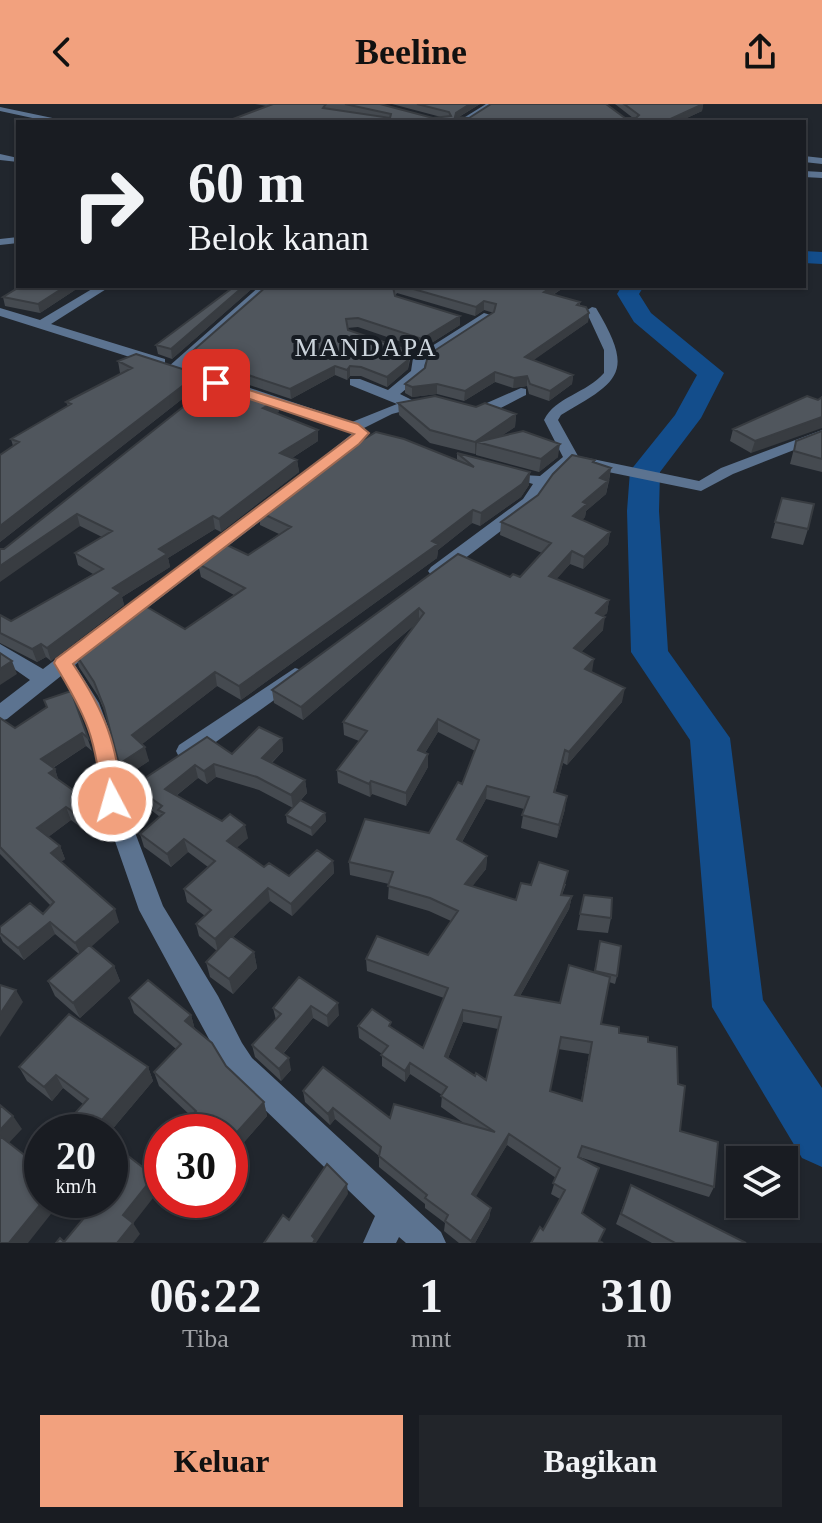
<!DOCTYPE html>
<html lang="id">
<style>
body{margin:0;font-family:"Times New Roman",serif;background:#22252a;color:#f1f3f6;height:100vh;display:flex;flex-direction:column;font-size:30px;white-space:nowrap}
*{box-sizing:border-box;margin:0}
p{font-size:26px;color:#9fa1a5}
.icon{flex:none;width:44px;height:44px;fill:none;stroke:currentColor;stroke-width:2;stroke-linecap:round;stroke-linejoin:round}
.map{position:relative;height:1139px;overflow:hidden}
.side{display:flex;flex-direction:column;background:#191c22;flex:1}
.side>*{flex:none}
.hud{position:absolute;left:16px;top:16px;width:790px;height:168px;border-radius:0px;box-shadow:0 2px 6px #0004,0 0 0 2px #373a40;background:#191c22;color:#f1f3f6;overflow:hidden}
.fabs{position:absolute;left:726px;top:1042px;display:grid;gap:16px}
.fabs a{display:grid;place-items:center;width:72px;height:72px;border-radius:0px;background:#191c22;box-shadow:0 2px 6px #0004,0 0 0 2px #373a40;font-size:40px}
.speed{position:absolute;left:24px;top:1010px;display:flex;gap:16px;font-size:40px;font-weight:700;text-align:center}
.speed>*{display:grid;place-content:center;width:104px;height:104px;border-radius:50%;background:#191c22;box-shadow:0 2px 6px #0004,0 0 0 2px #373a40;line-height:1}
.speed small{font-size:20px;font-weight:400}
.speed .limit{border:12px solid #d22;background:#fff;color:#111}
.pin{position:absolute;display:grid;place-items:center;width:68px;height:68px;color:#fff;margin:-34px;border-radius:16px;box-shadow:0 4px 12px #0006}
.me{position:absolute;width:88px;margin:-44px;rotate:354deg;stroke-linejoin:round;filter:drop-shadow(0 0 6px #0008)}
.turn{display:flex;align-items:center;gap:28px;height:168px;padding:0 40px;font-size:36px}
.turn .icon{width:104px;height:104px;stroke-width:2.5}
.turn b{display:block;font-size:56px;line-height:68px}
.eta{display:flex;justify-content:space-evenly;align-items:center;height:136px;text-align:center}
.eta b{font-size:48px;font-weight:700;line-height:56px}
.cta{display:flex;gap:16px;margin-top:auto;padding:16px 40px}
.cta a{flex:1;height:92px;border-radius:0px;background:#f2a17e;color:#111;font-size:32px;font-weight:700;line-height:92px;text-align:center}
.cta a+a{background:#22252a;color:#f1f3f6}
header{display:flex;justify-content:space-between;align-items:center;height:104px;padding:0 40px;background:#f2a17e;color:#111;font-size:36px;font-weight:700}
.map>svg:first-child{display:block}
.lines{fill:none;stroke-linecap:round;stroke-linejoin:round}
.river{fill:#134d8b;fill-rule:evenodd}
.minor{fill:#5c7390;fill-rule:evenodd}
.wall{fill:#454a50;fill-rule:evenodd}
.shaded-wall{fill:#383c41}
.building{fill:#50565d;stroke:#383c41;stroke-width:2;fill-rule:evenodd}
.route{fill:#f2a17e;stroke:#9d6952;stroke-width:2}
.labels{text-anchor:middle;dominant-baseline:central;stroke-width:8;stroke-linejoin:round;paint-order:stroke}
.far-quarter-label{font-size:26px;letter-spacing:2px;fill:#cbd3db;stroke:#171c23}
</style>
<header><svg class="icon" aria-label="back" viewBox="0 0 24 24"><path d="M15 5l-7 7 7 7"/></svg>Beeline<svg class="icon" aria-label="share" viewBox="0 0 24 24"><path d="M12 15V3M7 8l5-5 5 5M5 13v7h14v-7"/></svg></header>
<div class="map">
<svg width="822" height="1139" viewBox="0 0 822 1139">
<rect width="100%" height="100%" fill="#21262d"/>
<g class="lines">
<path class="river" d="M804,147L822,148V160L804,159Z
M622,182H644L639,190L651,209L724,269L701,314L660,368L659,407L668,547L730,634L763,896L822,984V1063L802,1054L712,903L690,636L631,548L627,407L630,367L675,311L697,271L634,218L617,190Z"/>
<path class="minor" d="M486,0H495L467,18H457Z
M0,3L62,16L66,18H51L0,7Z
M0,50L18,54V58L0,56Z
M804,52L822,54V60L804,58Z
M804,67L822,68V74L804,73Z
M18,133V139L0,141V135Z
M97,182H111L51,220L165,255V261H155L0,212V204L40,216Z
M260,182H273L184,262L352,318L397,300L350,281V275H360L388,286L411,267L413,254L484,209L494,212L425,259L423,271L400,290L412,296L429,294V300L392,310L364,324L369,329L367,332L313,374L307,372V366L353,329L211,282L168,263Z
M592,203L596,204C635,269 620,277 561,311L558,316L578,352L699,377L721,364L822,326V335L733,370L701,387L569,360L549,380L535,401L443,471H431L428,467L431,463L523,395L533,380L523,377V371L540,372L563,353L544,316C555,293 587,289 604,269V246L586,207Z
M521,284L526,285V291C508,299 478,321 460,307L462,304L480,302Z
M278,391L284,393V399L129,518H115L113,514L115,510Z
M97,527L107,533L104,537L75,561L99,599L118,649L123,697L163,802L218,892L242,939L252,954L441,1128L446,1139H406L399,1133L396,1139H363L375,1112L232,974L222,959L139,806L101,697L96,649L79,600L61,572L7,615L0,617V599L30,576L0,555V540L43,565L90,529Z
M295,564L302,566L305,571L302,576L195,653H179L176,647L179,641Z"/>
</g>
<path class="wall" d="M255,0H380L433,14L441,13L392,0H480L459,13L633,14L615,0H703L702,7L678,18H225L267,2Z
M81,182L40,209L5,202L3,193Z
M235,182H255L172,255L158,250L156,241Z
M267,182H566L553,191L580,198V202L589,209L588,218L533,256L573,271L572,280L549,297L529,290L527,282L513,284L495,278L464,297L437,290L412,293L405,289V280L494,209L484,206L475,212L397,189L395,192L460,221L422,245L358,223L347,224L348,226L410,256L408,265L387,283L361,272H350L347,276L335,271L291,295L190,261L188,251Z
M118,257L200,281L0,438V351L13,342L11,335L68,302L66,298L122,269H120Z
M818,296L751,349L730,337L733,325Z
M398,299L476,303L516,310L515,323L501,332L558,353L539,368L476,351V349L475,350L430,339L399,311Z
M279,308L276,309L318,326V337L292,354L297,356L299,368L221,428L215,425L168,454L170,463L122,493L124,501L51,557L46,553L37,558L0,539V511L11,517L93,470L78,461L75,449L102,433L80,422L4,445Z
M822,327V368L790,360L796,337Z
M457,349L530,368L529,381L521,393L480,422L472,419L438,446L437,454L241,596L217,582L142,640L149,657L123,674L107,613L98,592L79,563L75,549L185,525L234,491L201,473L198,460L248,451L279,430L260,421L259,408L457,356Z
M595,356L594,358L611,364L609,377L606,390L586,407L585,413L582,416L610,428L608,440L583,465L570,460L556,475L609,496L607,509L603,512V526L581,548L592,568L622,598L567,661L563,659L555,689L565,705L557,734L521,724L524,705L486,695L462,738L487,752L486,765L472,782L516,796L531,781L566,780L562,791L572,792L569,805L520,892L560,899L594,868L600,837L617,872L615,880L609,878L601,920L619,929L648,938L680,1027L714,1083L709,1093L579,1053L599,1064L543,1126L560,1095L551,1090L556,1074L507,1041L475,1093L491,1104L489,1114L475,1139H459L444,1127L445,1119L425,1104V1100L379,1063V1052L335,1015L330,1021L305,998L303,987L390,1014L465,1020L441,1003L442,991L410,970L405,978L382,962V950L359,934L358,922L391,923L423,944L444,894L367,867L366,855L428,851L451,817L429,807L388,795L389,780L350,771L349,758L429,729L462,680L475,647L438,628L425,649L428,663L406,702L372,690L370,693L338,679L337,666L359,637L344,631L343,618L418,518L303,616L274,599L272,586L458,450L510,473H520L542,449L500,431L501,418ZM463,918L498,925L486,976L475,972L448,954ZM558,945L589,950L581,997L550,987Z
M782,394L808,425L803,441L771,434Z
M71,587L92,647L86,642L53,664L55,665L58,675L80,691L97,699L101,712L83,725L71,716L48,733L60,742L65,755L61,758L119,818L91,842L114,862L120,877L80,914L55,892L48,877L79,850L55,830L24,856L3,838L0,832V823L43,810L51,802L0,750V614L15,624Z
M282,634L283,647L272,659L305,676L307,689L301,696L325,709L326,717L312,732L287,719L286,711L293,704L259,686L216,673L207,680L198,674L176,692L248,734L236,744L264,763L289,772L333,757L334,769L292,812L270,797L233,833L254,848L257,864L233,890L210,873L206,858L217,847L199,832L196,820L205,812L187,798L184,785L208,763L188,748L171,763L144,743L140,730L160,713L137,695L133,682Z
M584,791L611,814L608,829L577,826Z
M299,873L339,911L328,923L313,914L283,950L291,966L281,977L255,953L252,941L276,916L273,904Z
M129,894L191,911L195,926L226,962L264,998L267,1012L230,1054V1028L191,1012L159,982L154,968L176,945L134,909Z
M19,963H148L153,977L110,1028H58L83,1000L63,984L52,997L27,977Z
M631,1081L746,1139H652L616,1120Z"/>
<path class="shaded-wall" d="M470,0H480L455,15L456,9Z
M703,0L702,7L678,18H664Z
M66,182H81L40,209L38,200Z
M244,182H255L172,255L171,245Z
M553,182H566L543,197L544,188Z
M484,197V206L475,212L476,203Z
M589,209L588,218L524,263L525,253Z
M460,212V221L422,245V235Z
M410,247L408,265L387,283V273Z
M335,262V271L291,295L290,285Z
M350,262V272L347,276V266Z
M495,268V278L464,297L465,287Z
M198,270L200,281L0,438V422Z
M573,271L572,280L549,297L550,287Z
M527,272V282L513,284L514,274Z
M437,280V290L412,293V283Z
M278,296L279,308L264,316L263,304Z
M516,310L515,323L488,341L477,338L476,349L475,350V338Z
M822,313V324L751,349L755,337Z
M318,326V337L281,361L280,349Z
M560,340L558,353L539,368L541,355Z
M297,356L299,368L221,428L219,415Z
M611,364L606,390L586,407L585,413L572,425L573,412L600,374Z
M530,368L529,381L521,393L480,422L481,409Z
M473,406L472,419L438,446L437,454L241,596L239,582Z
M77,410L80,422L0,478V462Z
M213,412L215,425L168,454L170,463L122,493L124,501L51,557L47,544L113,484L159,445Z
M610,428L608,440L583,465L584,453Z
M572,447L570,460L548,485L549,472Z
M609,496L607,509L593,522L596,509Z
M419,504V517L303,616L301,603Z
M605,513L603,526L572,557L574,544Z
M41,540L46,553L37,558L32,545Z
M594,555L592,568L585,565Z
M12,557L17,570L0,581V565Z
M215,568L217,582L136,645L132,631Z
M625,584L622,598L567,661L569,648Z
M438,615V628L418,660V646Z
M82,629L86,642L46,668L41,655Z
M282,634L283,647L264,666L262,654Z
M145,643L149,657L123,674L119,660Z
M565,646L563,659L552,702L554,688Z
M428,650V663L406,702V689Z
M214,660L216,673L207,680L204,667Z
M195,661L198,674L168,698L165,685Z
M55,665L59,678L49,669Z
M305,676L307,689L293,704L291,691Z
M371,677L372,690L370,693L369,680Z
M487,682L486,695L456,748L457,735Z
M567,692L565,705L557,734L559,721Z
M97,699L101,712L83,725L79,712Z
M66,703L71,716L43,737L37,724Z
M325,709L326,717L312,732L311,724Z
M245,721L248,734L230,750L227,737Z
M184,735L188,748L171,763L167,750Z
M60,742L65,755L56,762L51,749Z
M487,752L486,765L464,793L465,780Z
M333,757L334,769L292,812L291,800Z
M268,784L270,797L218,848L215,835Z
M572,792L569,805L513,904L515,891Z
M115,805L119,818L81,852L75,839Z
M50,818L55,830L24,856L18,844Z
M254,848L257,864L233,890L229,875Z
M114,862L120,877L80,914L73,899Z
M16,886L23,898L0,933V910Z
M338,899L339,911L328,923L327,912Z
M311,902L313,914L278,955L276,944Z
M463,906V918L444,964L445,952Z
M191,911L195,926L185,917Z
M289,954L291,966L281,977L279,965Z
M410,959V970L405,978V967Z
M148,963L153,977L110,1028H95L94,1025Z
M56,971L63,984L52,997L44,983Z
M264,998L267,1012L230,1054V1036Z
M333,1004L335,1015L330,1021L328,1010Z
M13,1012L22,1025L6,1042L0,1034V1026Z
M509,1030L507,1041L471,1101L472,1090Z
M154,1072L160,1085L132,1121L133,1119L140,1130L133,1139H117L123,1111Z
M347,1080L348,1090L316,1139H313L312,1132Z
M44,1096H62L28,1139H9Z
M491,1104L489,1114L475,1139H471Z"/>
<path class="building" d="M273,0H326L323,4L390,14L391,10L345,0H380L433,14L451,12L449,8L417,0H470L456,9L455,13L469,14L491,0H606L625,14H636L639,11L624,0H703L664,18H575L561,15L554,18H509L491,16L488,18H225Z
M21,182H66L38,200L3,193Z
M235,182H244L171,245L156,241Z
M267,182H394L393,183L395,192L460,212L422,235L358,214L346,215L348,226L410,247L408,256L387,273L361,263L350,262L347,266L335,262L290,285L188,251Z
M403,182H553L544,188L580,198L577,201L586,203L589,209L525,253L573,271L550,287L530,280L527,272L514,274L495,268L465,287L437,280L412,283L405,280L425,264L428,251L494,208L496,200L484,197L476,203Z
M136,250L198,270L0,422V351L19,338L11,335L71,300L66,298L132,264L118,257Z
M217,276L278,296L263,304L318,326L280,349L297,356L219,415L213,412L159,445L167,450L113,484L121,489L47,544L41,540L32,545L0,529V511L11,517L103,465L75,449L112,427L77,410L0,462V445H4Z
M435,292L476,303L485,299L516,310L475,338L430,326L398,299Z
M807,292L818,296L822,293V313L755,337L733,325Z
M523,327L560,340L541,355L477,338Z
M822,327V355L794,347L796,337Z
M376,328L404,335L474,363L457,349L530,368L522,380L481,409L473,406L432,437L438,440L239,582L215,568L132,631L145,643L119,660L104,603L94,578L75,549L140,499L185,525L245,484L198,460L227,441L248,451L291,423L259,408L316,364Z
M572,351L595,356L593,358L611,364L600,374L608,377L583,398L587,400L573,412L610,428L584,453L572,447L549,472L609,496L596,509L605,513L574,544L594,555L585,565L625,584L569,648L565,646L554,688L567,692L559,721L522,711L529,693L487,682L457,735L487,752L465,780L516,796L521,779L531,781L539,758L568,767L561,791L572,792L515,891L560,899L569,861L610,873L601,920L619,923V929L648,933V938L677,943L678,980L685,982L680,1027L718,1038L714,1083L582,1042L578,1053L599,1064L582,1109L605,1125L599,1137L603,1139H531L540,1123L543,1126L565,1086L553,1079L560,1064L509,1030L472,1090L491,1104L471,1137L445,1117L448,1111L425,1094L427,1091L379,1052L381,1043L333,1004L328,1010L303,987L323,963L390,1014L394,1000L495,1028L441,992L447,983L410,959L405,967L381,951L388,942L358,922L372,905L391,918L389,922L423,944L448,884L366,855L377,832L428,851L458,807L430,794L388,782L393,768L349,758L365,715L429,729L458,678L462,680L479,636L438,615L418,646L428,650L406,689L371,677L369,680L337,666L367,627L343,618L424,509L419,504L301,603L272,586L458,450L510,473L513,470L520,473L551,439L501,418L538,391L553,370ZM463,906L501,913L486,976L476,969L475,972L445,952ZM561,933L592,938L582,997L550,987Z
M782,394L814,400L808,425L775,418Z
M0,549L12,557L0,565Z
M71,587L88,634L82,629L41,655L55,665L49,669L80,691L83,689L97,699L79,712L66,703L37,724L60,742L51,749L115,805L75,839L50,818L18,844L0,829V823L30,799L43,810L54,798L0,743V614L15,624L47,603L44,596Z
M259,623L282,634L262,654L305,676L291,691L257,673L214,660L204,667L195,661L165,685L222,717L230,710L245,721L227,737L264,763L269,759L289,772L317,746L333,757L291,800L268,784L215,835L196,820L211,806L184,785L215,757L184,735L167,750L140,730L164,709L158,706L162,702L133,682L207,633L232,650Z
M300,696L325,709L311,724L286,711Z
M584,791L612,794L611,814L580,810Z
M231,832L254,848L229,875L206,858Z
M600,837L621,842L617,872L595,867Z
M89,841L114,862L73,899L48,877Z
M299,873L338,899L327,912L311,902L276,944L289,954L279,965L252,941L281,910L273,904Z
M148,876L191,911L185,917L212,939L226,962L264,998L230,1036V1028H176L196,1007L154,968L181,940L129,894Z
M0,881L16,886L0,910Z
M69,910L148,963L94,1025L97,1028H58L88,995L56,971L44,983L19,963Z
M0,1001L13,1012L0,1026Z
M0,1032L32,1057L42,1046V1096H44L9,1139H0Z
M110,1038L154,1072L123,1111L133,1119L117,1139H56L60,1134L64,1138L99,1096H110Z
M327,1060L347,1080L312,1132L315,1135L313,1139H264L283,1111L289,1116Z
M631,1081L746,1139H675L621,1110Z"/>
<path class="route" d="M211,277H220L358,320L369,329L359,340L73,560C106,609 116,639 123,697L120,703H105L102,697C96,634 87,613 54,559L56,555L354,330L211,282Z"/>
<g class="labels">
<g class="far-quarter-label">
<text x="366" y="243">MANDAPA</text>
</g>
</g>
</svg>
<div class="fabs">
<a><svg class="icon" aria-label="layers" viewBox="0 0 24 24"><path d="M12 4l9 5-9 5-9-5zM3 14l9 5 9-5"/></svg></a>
</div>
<div class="speed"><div>20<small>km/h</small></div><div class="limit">30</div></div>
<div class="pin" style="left:216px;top:279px;background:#d93025"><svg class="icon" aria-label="arrive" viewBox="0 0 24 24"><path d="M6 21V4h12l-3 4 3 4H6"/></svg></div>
<svg class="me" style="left:112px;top:697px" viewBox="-20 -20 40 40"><circle r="17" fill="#f2a17e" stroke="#fff" stroke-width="3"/><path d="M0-11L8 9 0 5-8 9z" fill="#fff"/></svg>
<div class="hud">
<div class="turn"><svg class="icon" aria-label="right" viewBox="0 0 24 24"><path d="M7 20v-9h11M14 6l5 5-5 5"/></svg><div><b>60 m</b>Belok kanan</div></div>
</div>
</div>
<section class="side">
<div class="eta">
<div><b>06:22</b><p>Tiba</p></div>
<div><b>1</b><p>mnt</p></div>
<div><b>310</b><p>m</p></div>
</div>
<div class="cta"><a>Keluar</a><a>Bagikan</a></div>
</section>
